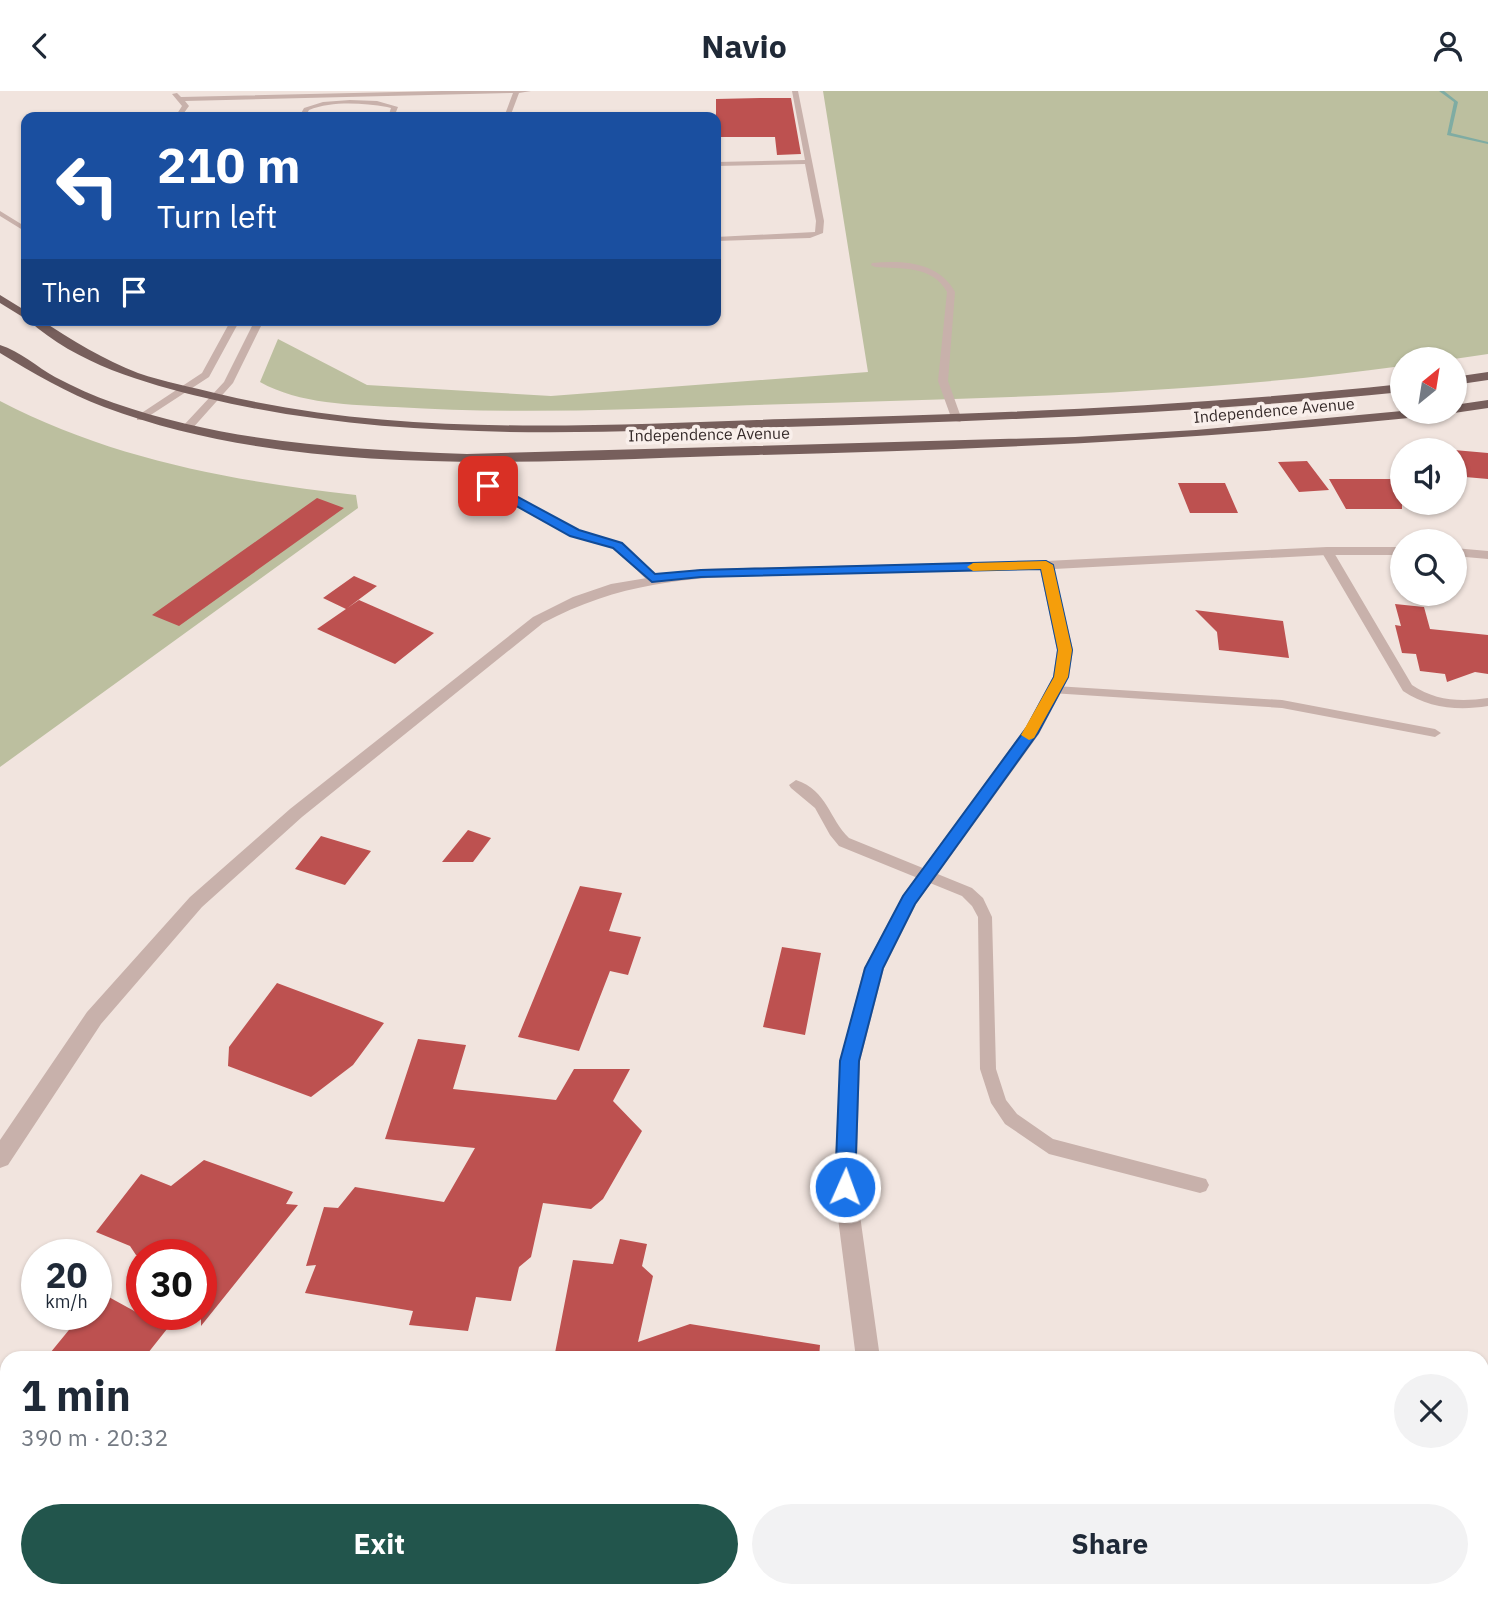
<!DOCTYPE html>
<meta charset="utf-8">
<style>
body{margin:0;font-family:"IBM Plex Sans",sans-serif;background:#f2f2f3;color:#1f2937;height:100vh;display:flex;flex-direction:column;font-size:26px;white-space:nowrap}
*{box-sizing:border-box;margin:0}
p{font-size:23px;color:#747a83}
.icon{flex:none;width:38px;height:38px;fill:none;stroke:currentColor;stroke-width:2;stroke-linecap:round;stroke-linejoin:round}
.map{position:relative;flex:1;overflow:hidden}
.drawer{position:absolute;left:0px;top:1260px;width:1489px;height:247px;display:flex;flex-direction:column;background:#fff;border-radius:21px 21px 0 0;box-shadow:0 2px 5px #0004}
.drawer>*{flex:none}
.banner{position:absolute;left:21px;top:21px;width:700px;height:214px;border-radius:14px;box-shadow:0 2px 5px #0004;background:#1a4fa0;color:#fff;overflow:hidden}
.needle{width:46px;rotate:30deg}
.controls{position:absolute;left:1390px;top:256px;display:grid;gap:14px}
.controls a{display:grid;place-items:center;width:77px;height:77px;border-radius:50%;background:#fff;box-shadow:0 2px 5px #0004;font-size:35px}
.speed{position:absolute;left:21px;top:1148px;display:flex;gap:14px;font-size:35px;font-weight:700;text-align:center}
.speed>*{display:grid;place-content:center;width:91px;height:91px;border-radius:50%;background:#fff;box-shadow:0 2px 5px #0004;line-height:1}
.speed small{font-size:18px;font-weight:400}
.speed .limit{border:10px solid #d22;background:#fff;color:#111}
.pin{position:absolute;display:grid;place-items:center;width:60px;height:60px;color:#fff;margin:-30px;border-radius:14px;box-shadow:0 4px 10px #0006}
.me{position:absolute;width:77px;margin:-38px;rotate:2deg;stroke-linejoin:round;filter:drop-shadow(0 0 5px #0008)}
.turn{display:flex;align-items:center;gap:24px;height:147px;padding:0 21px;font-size:32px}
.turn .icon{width:91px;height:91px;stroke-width:2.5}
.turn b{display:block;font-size:49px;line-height:60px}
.then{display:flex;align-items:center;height:66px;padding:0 21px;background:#0003;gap:14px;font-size:26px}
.round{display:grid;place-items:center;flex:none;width:74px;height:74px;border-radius:37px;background:#f2f2f3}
.summary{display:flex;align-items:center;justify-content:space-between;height:119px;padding:0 21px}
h1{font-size:42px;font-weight:800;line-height:52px}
.cta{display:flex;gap:14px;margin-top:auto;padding:14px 21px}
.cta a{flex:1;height:80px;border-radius:42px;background:#22554c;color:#fff;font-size:28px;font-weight:800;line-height:80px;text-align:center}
.cta a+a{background:#f2f2f3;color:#1f2937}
header{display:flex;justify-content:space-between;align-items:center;height:91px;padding:0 21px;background:#fff;font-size:32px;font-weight:800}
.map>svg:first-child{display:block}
.green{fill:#bcbf9f}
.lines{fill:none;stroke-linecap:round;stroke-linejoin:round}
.stream{fill:#7faca3;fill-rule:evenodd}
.building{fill:#bd5150}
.lane{fill:#c8b1ab;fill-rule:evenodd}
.street{fill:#c8b1ab;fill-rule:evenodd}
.primary{fill:#775f5c;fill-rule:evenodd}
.route{fill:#1a73e8;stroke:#114b97;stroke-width:2}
.slow{fill:#f59e0b}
.labels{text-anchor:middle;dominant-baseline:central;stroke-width:7;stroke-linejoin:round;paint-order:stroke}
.far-street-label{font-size:16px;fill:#362b2a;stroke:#f9efeb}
</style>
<header><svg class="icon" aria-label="back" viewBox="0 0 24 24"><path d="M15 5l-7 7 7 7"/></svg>Navio<svg class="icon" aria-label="person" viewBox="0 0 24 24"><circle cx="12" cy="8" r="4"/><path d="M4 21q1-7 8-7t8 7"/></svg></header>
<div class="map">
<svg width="1488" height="1506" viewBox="0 0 1488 1506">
<rect width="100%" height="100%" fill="#f1e4de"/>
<path class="green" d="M823,0H1488V263L1454,268H1402V275C1179,306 953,307 729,315C618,319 506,323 395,316C352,314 299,313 260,291L278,248L367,294L551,305L868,281Z
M0,310C111,368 232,390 356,404L358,417L0,676Z"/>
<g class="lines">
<path class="stream" d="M1439,0H1444L1458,11L1451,42L1488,51V53L1447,44L1454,11Z"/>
</g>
<path class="building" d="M760,7H791L801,63L777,64L775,46H716V8Z
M1454,359L1488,362V388L1454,385Z
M1307,370L1329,399L1299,401L1278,371Z
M1329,388H1402V418H1346Z
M1178,392H1225L1238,422H1190Z
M317,407L344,417L179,535L152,524Z
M354,485L377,495L346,518L323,507Z
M359,509L434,542L395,573L317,538Z
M1395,513L1424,516L1430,538L1488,544V583L1475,581L1447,591L1445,583L1420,580L1416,563L1402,562L1395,534L1401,535Z
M1195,519L1283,530L1289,567L1219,559L1217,541Z
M468,739L491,747L473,771H442Z
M321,745L371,760L345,794L295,778Z
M580,795L622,802L609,840L641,846L628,884L610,880L579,960L518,946Z
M782,856L821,862L805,944L763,936Z
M277,892L384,932L353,974L311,1006L228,975L229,956Z
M418,948L466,954L453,998L556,1009L574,978H630L613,1010L642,1040L603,1108L591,1118L543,1112L531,1166L519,1176L511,1210L476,1206L468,1240L409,1234L413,1220L305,1202L316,1174L306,1175L324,1116L338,1117L355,1096L444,1111L475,1057L385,1048Z
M204,1069L293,1101L286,1113L298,1114L201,1235V1164H136L130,1155L96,1141L141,1083L171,1095Z
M620,1148L647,1153L642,1175L653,1185L638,1251L690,1233L820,1254L819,1267H554L573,1169L613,1173Z
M96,1199L167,1238L144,1267H46L82,1223H96Z"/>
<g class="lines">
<path class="lane" d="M442,0H531L519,2L510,26H504L513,2L185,10L189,15L181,26H175L182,15L172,3L177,2L181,6Z
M792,0H798L824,130L823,142L810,147L716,150V146L815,141L816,130L805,73L716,75V71L805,69Z
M350,9L377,10L398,16L394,26H388L391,17L387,16C362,12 332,10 309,19L305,26H299L304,17L323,11Z
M0,120L26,136V141L0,125Z
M872,172C903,169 939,171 955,201L948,290L962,329L960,331L952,329L938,290L947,201C932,174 902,178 875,176L871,174Z
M231,229H240L209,286L143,329H137V325L202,282Z
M255,229H264L233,292L191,339H183V335L224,291Z
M488,392L578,440L622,453L658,488L656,490H648L614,457L570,444L484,397L483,395Z
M1327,457L1333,460L1412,594C1435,610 1461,611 1488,607V615C1458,620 1428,617 1403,600L1321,460Z
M1055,595L1282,609L1435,638L1441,642L1435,646L1282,617L1051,602L1049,599L1051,596Z
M796,689C828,700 829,728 849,747L972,797L983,807L992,826L996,978L1006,1009L1017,1023L1053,1048L1206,1088L1209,1094L1206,1100L1200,1102L1049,1063L1005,1033L991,1012L980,978L978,826L972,815L962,805L839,755L830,744L815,717L791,697L789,694Z"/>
<path class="street" d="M1327,456H1402V464H1327L1054,478L1073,559L1069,586L1039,643L916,813L884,877L860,970L856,1096L880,1267H856L834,1096L840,970L864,877L903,804L1026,636L1053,586L1057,559L1040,478C969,480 898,482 827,483C724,486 638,481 543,532L302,726L202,816L101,933L8,1074L0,1077V1049L87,921L190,806L290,718L533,526L573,506L611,493L701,478L1046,470Z
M1454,457L1488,460V468L1454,465Z
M886,1500H912L913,1506H887Z"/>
<path class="primary" d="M0,204L26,220V228L0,212Z
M28,229H41C72,249 104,269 138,282C164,291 192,296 219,303C404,347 596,334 785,328C991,323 1197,315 1402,293V301C1197,322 992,330 785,336C591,341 397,353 206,307C143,292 77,273 28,229Z
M0,254C20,260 37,276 55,286C74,296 94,305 114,312C228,352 347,358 467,363L1075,346L1196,339L1402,320H1444L1438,324C1212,348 985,359 758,364C548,369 303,391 104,316C67,302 33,282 0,262Z
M1488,281V289L1454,294V286Z
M1488,309V317L1454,322L1449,320H1454V314Z"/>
</g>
<path class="route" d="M484,392H492L579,439L622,452L655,483L701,479L1046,470L1053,474L1072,559L1068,586L1038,642L915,813L883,877L859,970L855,1096L852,1102L845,1105L838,1102L835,1096L840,970L865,877L903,805L1027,636L1054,586L1058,559L1041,478L701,486L652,491L613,457L570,445L484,397Z"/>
<path class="slow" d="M1046,470L1053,474L1072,559L1068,586L1034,647L1029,649L1021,644L1054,586L1058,559L1041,478L973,480L967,476L973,472Z"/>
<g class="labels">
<g class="far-street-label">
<text transform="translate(1274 319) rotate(-5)">Independence Avenue</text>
<text transform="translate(709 343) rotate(-1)">Independence Avenue</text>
</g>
</g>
</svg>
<div class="controls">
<a><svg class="needle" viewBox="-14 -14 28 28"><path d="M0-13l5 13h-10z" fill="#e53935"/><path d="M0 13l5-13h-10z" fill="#747a83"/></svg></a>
<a><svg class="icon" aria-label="sound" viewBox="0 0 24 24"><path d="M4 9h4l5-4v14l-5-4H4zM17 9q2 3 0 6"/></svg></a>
<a><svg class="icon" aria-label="search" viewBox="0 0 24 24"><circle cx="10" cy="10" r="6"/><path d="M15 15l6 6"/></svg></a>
</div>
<div class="speed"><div>20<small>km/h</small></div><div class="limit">30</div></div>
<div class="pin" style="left:488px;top:395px;background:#d93025"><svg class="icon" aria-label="arrive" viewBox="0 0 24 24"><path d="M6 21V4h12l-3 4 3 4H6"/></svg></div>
<svg class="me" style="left:845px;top:1096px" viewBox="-20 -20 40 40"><circle r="17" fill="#1a73e8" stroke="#fff" stroke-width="3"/><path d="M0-11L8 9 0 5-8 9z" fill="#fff"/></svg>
<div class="banner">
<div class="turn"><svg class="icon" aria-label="left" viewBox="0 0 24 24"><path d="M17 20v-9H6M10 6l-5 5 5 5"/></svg><div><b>210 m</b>Turn left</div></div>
<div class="then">Then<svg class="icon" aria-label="arrive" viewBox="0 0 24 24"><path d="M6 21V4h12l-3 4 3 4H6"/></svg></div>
</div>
<section class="drawer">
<div class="summary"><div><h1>1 min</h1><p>390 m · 20:32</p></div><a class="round"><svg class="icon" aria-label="close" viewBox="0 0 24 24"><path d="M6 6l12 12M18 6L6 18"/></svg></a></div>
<div class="cta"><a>Exit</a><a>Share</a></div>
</section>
</div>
